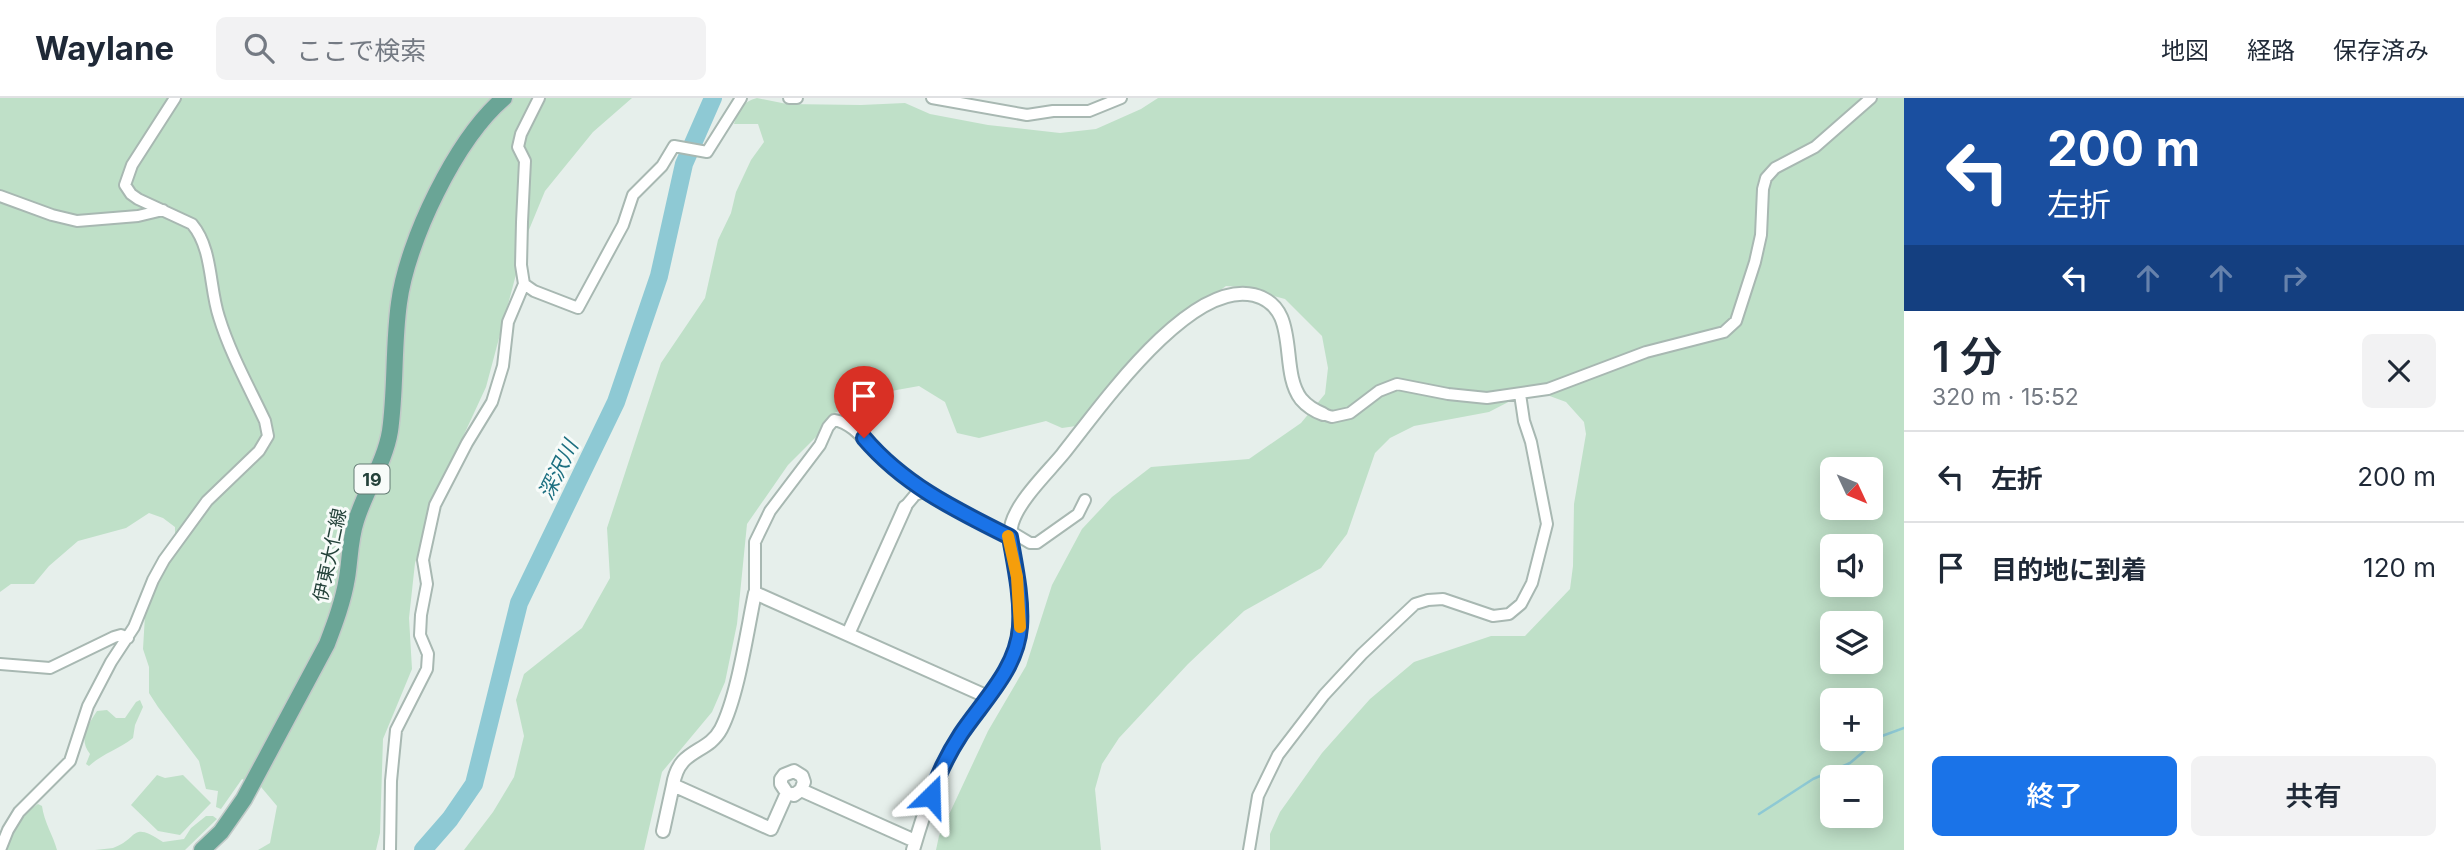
<!DOCTYPE html>
<html lang="ja">
<meta charset="utf-8">
<style>
body{margin:0;font-family:Inter,"Noto Sans JP",sans-serif;background:#f2f2f3;color:#1f2937;height:100vh;display:flex;flex-direction:column;font-size:26px;white-space:nowrap}
*{box-sizing:border-box;margin:0}
p{font-size:23px;color:#747a83}
.icon{flex:none;width:38px;height:38px;fill:none;stroke:currentColor;stroke-width:2;stroke-linecap:round;stroke-linejoin:round}
.map{position:relative;flex:1;overflow:hidden}
.panel{display:flex;flex-direction:column;background:#fff;width:560px}
.panel>*{flex:none}
.guide{background:#1a4fa0;color:#fff;overflow:hidden}
.needle{width:46px;rotate:134deg}
.buttons{position:absolute;left:1820px;top:359px;display:grid;gap:14px}
.buttons a{display:grid;place-items:center;width:63px;height:63px;border-radius:10px;background:#fff;box-shadow:0 4px 18px #0003;font-size:35px}
.pin{position:absolute;display:grid;place-items:center;width:60px;height:60px;color:#fff;margin:-72px -30px;border-radius:50% 50% 50% 0;rotate:-45deg;box-shadow:0 0 7px #0007}
.pin .icon{rotate:45deg}
.me{position:absolute;width:77px;margin:-38px;rotate:22deg;stroke-linejoin:round;filter:drop-shadow(0 0 5px #0008)}
.turn{display:flex;align-items:center;gap:24px;height:147px;padding:0 28px;font-size:32px}
.turn .icon{width:91px;height:91px;stroke-width:2.5}
.turn b{display:block;font-size:49px;line-height:60px}
.lanes{display:flex;align-items:center;height:66px;padding:0 28px;background:#0003;justify-content:center;gap:35px;direction:ltr}
.lanes .off{opacity:.35}
.round{display:grid;place-items:center;flex:none;width:74px;height:74px;border-radius:10px;background:#f2f2f3}
.head{display:flex;align-items:center;justify-content:space-between;height:119px;padding:0 28px}
h1{font-size:42px;font-weight:600;line-height:52px}
.primary-button{display:flex;gap:14px;margin-top:auto;padding:14px 28px}
.primary-button a{flex:1;height:80px;border-radius:10px;background:#1a73e8;color:#fff;font-size:28px;font-weight:600;line-height:80px;text-align:center}
.primary-button a+a{background:#f2f2f3;color:#1f2937}
ul{padding:0;list-style:none}
li{display:flex;align-items:center;gap:21px;height:91px;padding:0 28px;border-top:2px solid #e0e1e3}
li div{flex:1}
li b{display:block;font-size:26px}
li em{font-style:normal}
header{display:flex;align-items:center;gap:42px;box-sizing:border-box;height:98px;padding:0 35px;background:#fff;border-bottom:2px solid #e0e1e3}
header strong{font-size:33px}
nav{display:flex;gap:38px;margin-inline-start:auto;font-size:24px}
.search{width:490px;height:63px;background:#f2f2f3;display:flex;align-items:center;gap:18px;box-sizing:border-box;padding:0 24px;border-radius:10px;color:#747a83;font-size:26px}
main{display:flex;flex:1;min-height:0}
.map>svg:first-child{display:block}
.green{fill:#bfe0c8;fill-rule:evenodd}
.lines{fill:none;stroke-linecap:round;stroke-linejoin:round}
.stream{stroke:#8ec9d4;stroke-width:2.5}
.river{stroke:#8ec9d4;stroke-width:18}
.minor-casing{stroke:#a8b8b2;stroke-width:14}
.tertiary-casing{stroke:#a8b8b2;stroke-width:16}
.primary-casing{stroke:#c2cac8;stroke-width:19}
.minor{stroke:#fff;stroke-width:10}
.tertiary{stroke:#fff;stroke-width:12}
.primary{stroke:#6aa596;stroke-width:16}
.route-casing{stroke:#114b97;stroke-width:18}
.route{stroke:#1a73e8;stroke-width:12}
.slow{stroke:#f59e0b;stroke-width:12}
.labels{text-anchor:middle;dominant-baseline:central;stroke-width:6;stroke-linejoin:round;paint-order:stroke}
.shield{fill:#f7fbf9;stroke:#637a73;stroke-width:2}
.shield-label{font-size:18px;font-weight:bold;fill:#24423a}
.street-label{font-size:19px;fill:#24423a;stroke:#f7fbf9}
.water-label{font-size:21px;font-style:italic;fill:#1c6f80;stroke:#f7fbf9}
</style>
<header>
<strong>Waylane</strong>
<div class="search"><svg class="icon" aria-label="search" viewBox="0 0 24 24"><circle cx="10" cy="10" r="6"/><path d="M15 15l6 6"/></svg>ここで検索</div>
<nav><a>地図</a><a>経路</a><a>保存済み</a></nav>
</header>
<main>
<div class="map">
<svg width="1904" height="752" viewBox="0 0 1904 752">
<rect width="100%" height="100%" fill="#e6efeb"/>
<path class="green" d="M0,0H632L593,34L545,93L526,139L486,289L443,382L415,465L409,520L412,571L383,641L380,735L376,752H258L270,745L277,708L261,689L242,681L221,711L216,709L218,693L206,691L199,663L158,609L149,595V569L143,551L145,517L164,458L175,436V429L163,420L149,415L126,430L78,443L49,468L34,486H11L0,494Z
M757,0L787,6L861,7L905,5L930,16L988,27L1060,35L1096,31L1141,11L1158,0H1904V752H1270V736L1280,714L1322,655L1370,601L1414,564L1491,538H1525L1570,491L1573,468L1574,406L1586,336L1584,324L1566,304L1547,297L1518,299L1489,314L1414,328L1390,340L1375,355L1347,436L1321,470L1244,513L1188,566L1119,640L1102,666L1095,691L1101,752H936L939,738L988,633L1026,568L1052,487L1082,431L1112,399L1151,369L1249,361L1301,325L1325,296L1328,270L1322,238L1285,201L1241,189L1226,188L1204,204L1083,327L1062,330L1046,323L979,340L957,335L945,304L919,288L880,295L832,316L816,339L788,367L747,426L737,526L725,584L712,614L662,674L644,752H464L493,714L514,679L524,638L516,602L524,576L582,530L610,480L607,430L661,265L705,200L718,142L731,115L736,94L751,62L764,44L758,26H734C738,13 743,3 757,0ZM1832,371H1871V410H1832ZM1832,448H1871V486H1832ZM1832,525H1871V564H1832ZM1832,602H1871V640H1832ZM1832,679H1871V718H1832Z
M140,602L143,609L135,627L133,640C119,651 102,656 89,668L86,666L90,656C78,641 88,627 97,613L107,612L116,620H125L136,604Z
M157,677L165,680L183,677L211,705L180,737L158,733L131,707Z
M38,706L42,708C44,724 53,737 57,752H6L18,720Z
M206,718H213L217,721L185,752H95C101,751 108,751 113,750C139,741 130,722 163,744L184,741L191,730Z"/>
<g class="lines">
<path class="stream" d="M1759,716L1813,681L1850,665L1882,638L1904,630"/>
<path class="river" d="M423,752L450,721L474,686L519,505L616,304L659,178L684,66L713,0"/>
<defs>
<path id="minor" d="M789,0H797
M932,0L1027,17L1053,13H1089L1121,0
M0,98L52,117L77,123L138,118L163,112
M524,186L534,193L578,210L623,127L633,97L662,68L674,48L707,54L741,0
M1323,316L1332,319L1350,315L1379,293L1397,286L1448,296L1487,300L1548,291L1646,254L1724,234L1736,223L1755,164L1761,137L1763,91L1766,80L1775,70L1815,49L1871,0
M905,409L915,397L923,394L1010,439
M1010,433L1030,445H1037L1078,416L1085,402
M755,495V444L770,413L820,347L828,329L834,322C852,325 864,342 877,355C891,369 907,381 923,394
M0,566L50,570L114,539L121,537L128,540
M0,752L8,732L19,714L70,663L88,608L111,564L134,529L153,482L164,462L207,403L259,353L268,338L265,323C249,289 230,255 219,219C209,189 213,151 192,126L138,101L131,96L125,87L132,67L175,0
M390,752L391,683L396,632L427,571L428,556L420,537L421,517L427,486L423,462L435,407L467,345L492,304L503,268L508,224L524,186L521,167L522,124L525,63L518,49L521,36L539,0
M1249,752L1258,698L1278,657L1324,597L1362,556L1415,506L1428,502L1443,501L1493,518L1509,516L1521,506L1532,485L1547,426L1531,344L1524,323L1520,296"/>
<path id="tertiary" d="M848,536L905,409
M787,695L781,686V681L784,677L794,673L802,678L804,684L801,692
M663,733L673,687
M915,743L801,692L794,697L787,695L771,731L673,687C679,649 707,657 721,631C738,598 747,533 755,495L988,599
M913,752C925,711 938,671 962,635C978,610 1000,588 1012,560C1024,531 1020,497 1015,466C1012,453 1008,438 1012,425C1019,402 1047,375 1062,357C1099,311 1189,181 1254,197C1302,209 1278,271 1301,301C1307,308 1315,313 1323,316"/>
<path id="primary" d="M202,752L221,734L244,701L327,546C335,525 343,504 347,480C350,462 350,441 356,423C365,393 385,364 390,333C396,291 393,248 399,205C407,143 456,41 504,0"/>
</defs>
<use href="#minor" class="minor-casing"/>
<use href="#tertiary" class="tertiary-casing"/>
<use href="#primary" class="primary-casing"/>
<use href="#minor" class="minor"/>
<use href="#tertiary" class="tertiary"/>
<use href="#primary" class="primary"/>
</g>
<g class="lines">
<defs>
<path id="route" d="M864,340C904,387 956,412 1010,439C1015,468 1022,499 1020,529C1017,571 983,603 961,636C948,656 938,676 931,698"/>
</defs>
<use href="#route" class="route-casing"/>
<use href="#route" class="route"/>
<path class="slow" d="M1008,438L1017,479L1020,529"/>
</g>
<g class="labels">
<rect class="shield" x="354.5" y="366.5" width="35" height="29" rx="5"/>
<g class="shield-label">
<text x="372" y="381">19</text>
</g>
<g class="street-label">
<text transform="translate(330 457) rotate(-78)">伊東大仁線</text>
</g>
<g class="water-label">
<text transform="translate(558 372) rotate(-64)">深沢川</text>
</g>
</g>
</svg>
<div class="buttons">
<a><svg class="needle" viewBox="-14 -14 28 28"><path d="M0-13l5 13h-10z" fill="#e53935"/><path d="M0 13l5-13h-10z" fill="#747a83"/></svg></a>
<a><svg class="icon" aria-label="sound" viewBox="0 0 24 24"><path d="M4 9h4l5-4v14l-5-4H4zM17 9q2 3 0 6"/></svg></a>
<a><svg class="icon" aria-label="layers" viewBox="0 0 24 24"><path d="M12 4l9 5-9 5-9-5zM3 14l9 5 9-5"/></svg></a>
<a>+</a>
<a>−</a>
</div>
<div class="pin" style="left:864px;top:340px;background:#d93025"><svg class="icon" aria-label="arrive" viewBox="0 0 24 24"><path d="M6 21V4h12l-3 4 3 4H6"/></svg></div>
<svg class="me" style="left:931px;top:698px" viewBox="-20 -20 40 40"><path d="M0-17L14 15 0 8-14 15z" fill="#1a73e8" stroke="#fff" stroke-width="4"/></svg>
</div>
<section class="panel">
<div class="guide">
<div class="turn"><svg class="icon" aria-label="left" viewBox="0 0 24 24"><path d="M17 20v-9H6M10 6l-5 5 5 5"/></svg><div><b>200 m</b>左折</div></div>
<div class="lanes"><svg class="icon" aria-label="left" viewBox="0 0 24 24"><path d="M17 20v-9H6M10 6l-5 5 5 5"/></svg><svg class="icon off" aria-label="ahead" viewBox="0 0 24 24"><path d="M12 20V5M6 11l6-6 6 6"/></svg><svg class="icon off" aria-label="ahead" viewBox="0 0 24 24"><path d="M12 20V5M6 11l6-6 6 6"/></svg><svg class="icon off" aria-label="right" viewBox="0 0 24 24"><path d="M7 20v-9h11M14 6l5 5-5 5"/></svg></div>
</div>
<div class="head"><div><h1>1 分</h1><p>320 m · 15:52</p></div><a class="round"><svg class="icon" aria-label="close" viewBox="0 0 24 24"><path d="M6 6l12 12M18 6L6 18"/></svg></a></div>
<ul>
<li><svg class="icon" aria-label="left" viewBox="0 0 24 24"><path d="M17 20v-9H6M10 6l-5 5 5 5"/></svg><div><b>左折</b></div><em>200 m</em></li>
<li><svg class="icon" aria-label="arrive" viewBox="0 0 24 24"><path d="M6 21V4h12l-3 4 3 4H6"/></svg><div><b>目的地に到着</b></div><em>120 m</em></li>
</ul>
<div class="primary-button"><a>終了</a><a>共有</a></div>
</section>
</main>
